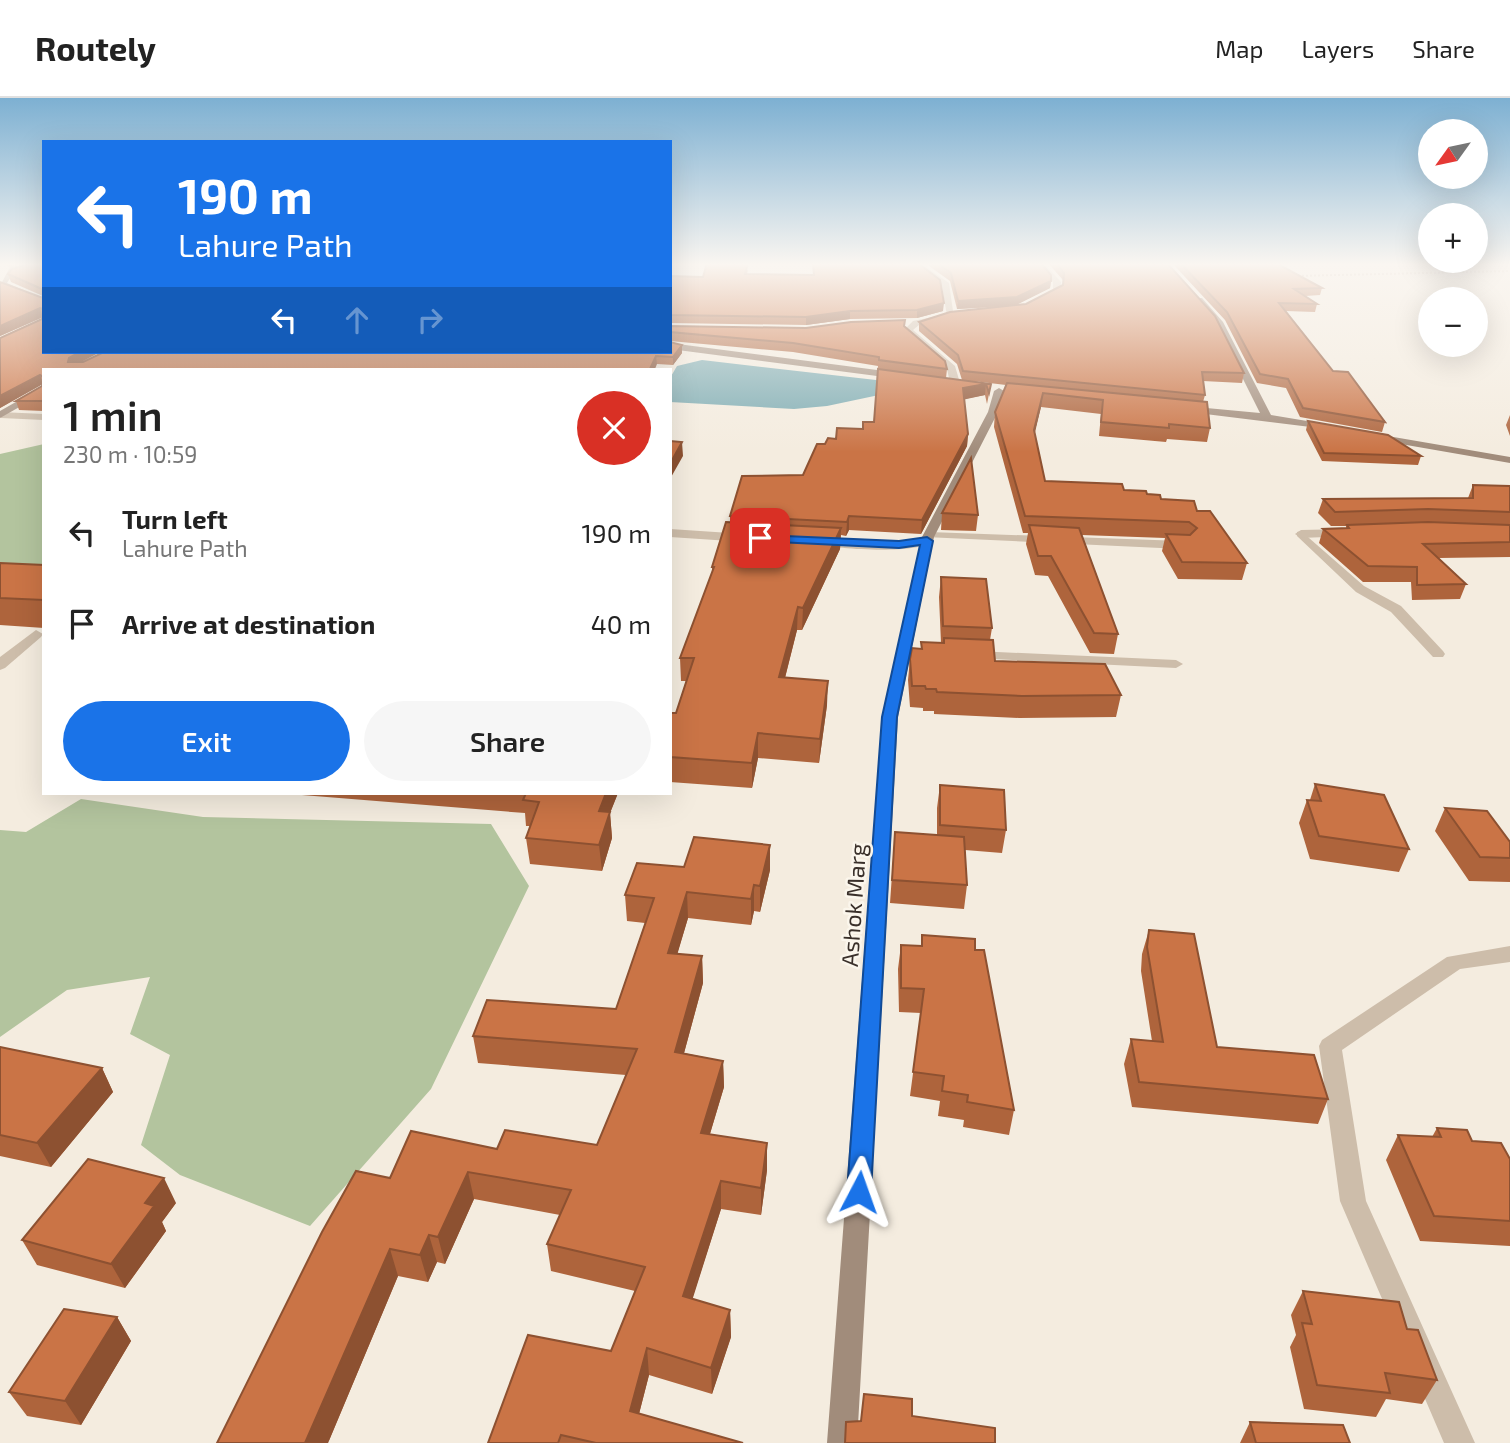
<!DOCTYPE html>
<meta charset="utf-8">
<style>
body{margin:0;font-family:"Exo 2",sans-serif;background:#f6f6f6;color:#222;height:100vh;display:flex;flex-direction:column;font-size:26px;white-space:nowrap}
*{box-sizing:border-box;margin:0}
p{font-size:23px;color:#767676}
.icon{flex:none;width:38px;height:38px;fill:none;stroke:currentColor;stroke-width:2;stroke-linecap:round;stroke-linejoin:round}
.map{position:relative;flex:1;overflow:hidden}
.details{position:absolute;left:42px;top:270px;width:630px;height:427px;display:flex;flex-direction:column;background:#fff;border-radius:0px;box-shadow:0 7px 28px #0002}
.details>*{flex:none}
.top-card{position:absolute;left:42px;top:42px;width:630px;height:214px;border-radius:0px;box-shadow:0 7px 28px #0002;background:#1a73e8;color:#fff;overflow:hidden}
.needle{width:46px;rotate:237deg}
.buttons{position:absolute;left:1418px;top:21px;display:grid;gap:14px}
.buttons a{display:grid;place-items:center;width:70px;height:70px;border-radius:50%;background:#fff;box-shadow:0 7px 28px #0002;font-size:35px}
.pin{position:absolute;display:grid;place-items:center;width:60px;height:60px;color:#fff;margin:-30px;border-radius:14px;box-shadow:0 4px 10px #0006}
.me{position:absolute;width:77px;margin:-38px;rotate:4deg;stroke-linejoin:round;filter:drop-shadow(0 0 5px #0008)}
.turn{display:flex;align-items:center;gap:24px;height:147px;padding:0 21px;font-size:32px}
.turn .icon{width:91px;height:91px;stroke-width:2.5}
.turn b{display:block;font-size:49px;line-height:60px}
.lanes{display:flex;align-items:center;height:66px;padding:0 21px;background:#0003;justify-content:center;gap:35px;direction:ltr}
.lanes .off{opacity:.35}
.round{display:grid;place-items:center;flex:none;width:74px;height:74px;border-radius:37px;background:#f6f6f6}
.head{display:flex;align-items:center;justify-content:space-between;height:119px;padding:0 21px}
h1{font-size:42px;font-weight:600;line-height:52px}
.primary-button{display:flex;gap:14px;margin-top:auto;padding:14px 21px}
.primary-button a{flex:1;height:80px;border-radius:42px;background:#1a73e8;color:#fff;font-size:28px;font-weight:600;line-height:80px;text-align:center}
.primary-button a+a{background:#f6f6f6;color:#222}
ul{padding:0;list-style:none}
li{display:flex;align-items:center;gap:21px;height:91px;padding:0 21px}
li div{flex:1}
li b{display:block;font-size:26px}
li em{font-style:normal}
header{display:flex;align-items:center;gap:42px;box-sizing:border-box;height:98px;padding:0 35px;background:#fff;border-bottom:2px solid #e0e0e0}
header strong{font-size:33px}
nav{display:flex;gap:38px;margin-inline-start:auto;font-size:24px}
.map>svg:first-child{display:block}
.green{fill:#b3c49e}
.water{fill:#7cabb2}
.lines{fill:none;stroke-linecap:round;stroke-linejoin:round}
.path{stroke:#b9a894;stroke-width:2;stroke-dasharray:2 2;stroke-linecap:butt}
.lane{fill:#cdbdaa;fill-rule:evenodd}
.street{fill:#cdbdaa;fill-rule:evenodd}
.secondary{fill:#a18c7b;fill-rule:evenodd}
.wall{fill:#ae643c}
.shaded-wall{fill:#8d5131}
.building{fill:#ca7446;stroke:#8d5131;stroke-width:2}
.route{fill:#1a73e8;stroke:#114b97;stroke-width:2}
.labels{text-anchor:middle;dominant-baseline:central;stroke-width:5;stroke-linejoin:round;paint-order:stroke}
.street-label{font-size:23px;fill:#3a302a;stroke:#fbf6ec}
</style>
<header>
<strong>Routely</strong>
<nav><a>Map</a><a>Layers</a><a>Share</a></nav>
</header>
<div class="map">
<svg width="1510" height="1345" viewBox="0 0 1510 1345">
<rect width="100%" height="100%" fill="#f4ecdf"/>
<path class="green" d="M44,346V490L0,487V356Z
M81,701L203,719L491,726L529,788L431,991L310,1128L180,1077L141,1047L170,957L130,936L150,879L67,892L0,939V732L26,734Z"/>
<path class="water" d="M702,262L876,282L886,285L879,297L827,308L794,311L670,304V280L677,268Z"/>
<g class="lines">
<path class="path" d="M1294,178L1510,173"/>
<path class="lane" d="M1301,433L1364,488L1401,508L1443,553L1445,556L1443,559H1433L1391,514L1356,494L1297,438V434Z
M929,434L1182,443L1188,447L1182,451L925,439L923,437Z
M976,553L1176,562L1183,566L1176,570L971,560L969,557Z"/>
<path class="street" d="M44,165L14,170L10,168Z
M911,165H920L949,185L954,220L947,218L942,188Z
M1037,165H1044L1061,184L1060,195L1038,205L1035,201L1053,192V184Z
M942,217L945,222L919,227L913,232L955,268L960,285L955,288L950,285L947,271L904,232L913,223Z
M0,314L44,316V322L1,320Z
M670,431L745,436L751,440L745,444L670,439Z
M1346,431L1352,435L1351,438L1301,440L1295,436L1301,432Z
M819,439L899,443L927,439L933,443C917,457 837,451 814,446L813,443Z
M36,532L43,536L41,539L5,570L0,572V559Z
M1510,848V864L1460,871L1342,952L1366,1103L1475,1345H1444L1340,1103L1319,948L1322,942L1447,859Z"/>
<path class="secondary" d="M3,165L18,168L7,185L44,201V206L0,188L10,169Z
M1196,200H1202L1223,224L1271,317L1331,327L1335,328V332L1181,313L1180,311L1185,308L1260,315L1215,225Z
M670,245L900,275L905,278L900,281L670,251Z
M44,288V295L0,320V313Z
M999,290L1004,293L998,314L934,439L898,619L857,1345H827L882,619L922,439L988,314L994,293Z
M1376,336L1510,359V365L1372,341V337Z"/>
</g>
<path class="wall" d="M44,165V254H100L80,264L682,247V255L673,267L657,266L44,271V313L19,312L16,303L42,288V286L0,310V240L42,221L43,219L0,238V184L43,200V198L11,184L8,176Z
M925,165H1041L1051,183L1050,190L1018,206H1026L1063,188V182L1048,165H1167L1244,275L1242,285L1203,283L1205,297L1203,304L1210,330L1207,344L1167,341L1166,344L1099,338L1101,316L1041,309L1034,336L1045,383L1124,392L1147,396L1197,413L1247,465L1242,482L1178,481L1162,453L1165,440L1082,437L1118,536L1114,556L1090,555L1048,478L1035,477L1026,446L1028,435H1023L994,329L995,314L1006,287L973,283L991,286L987,306L985,297L964,301L968,336L967,348L921,436L849,432L846,438L841,437L840,451L802,532H797L785,580L827,607L819,665L758,660L752,690L670,684V615H676L686,583H681L680,560L712,476V469L730,424V418L803,377L825,346L836,341L863,331L874,324L878,268L793,254L670,243V228L806,230L904,228L947,271L946,280L962,282L957,266L919,233V224L998,209L957,211L950,183Z
M1172,165H1276L1322,190L1320,197L1305,198L1317,206L1315,214L1286,213L1333,273L1385,324L1382,334L1300,319L1286,290L1257,285L1225,222Z
M748,172L747,176L813,177L943,213L917,220L850,221L806,227L670,225V178L703,179Z
M1510,317V338L1506,327Z
M1308,323L1421,358L1418,367L1322,363L1306,332Z
M1473,387L1510,388V459L1439,460L1466,486L1460,501L1412,502L1411,484H1363L1319,445L1323,431L1346,430V428H1331L1318,415L1323,401L1468,400Z
M942,415L978,417L976,433L941,432Z
M0,465L44,467V530L0,527Z
M941,479L992,530L990,542L995,563L1121,597L1116,619L1019,620L934,616V613H923V610L910,609L908,582L910,561L921,551V544L941,545L939,499Z
M1315,686L1409,751L1399,774L1310,761L1299,725L1307,702H1310Z
M940,687L1006,732L1002,755L965,752L967,787L964,811L890,805L895,734L937,737V710Z
M277,695H618L610,715L612,740L602,773L530,766L526,740L530,728H526L525,715Z
M1445,710L1510,744V784L1469,783L1435,733Z
M684,769L770,772L760,814L754,813L751,827L688,820L677,856L702,858L703,885L684,955L723,963L724,989L710,1036L767,1072L761,1117L721,1111L692,1201L730,1212L731,1239L712,1296L649,1277L639,1316L743,1345H488L611,1253L635,1193L551,1173L547,1146L560,1117L474,1101L445,1166L437,1164L428,1184L398,1178L328,1345L390,1080L497,1051L597,1047L626,977L478,965L473,938L616,911L645,825L627,823L625,797Z
M1149,832L1217,949L1328,1001L1318,1026L1132,1009L1124,966L1131,941L1152,943L1141,873L1142,856Z
M922,837L975,852L1014,1012L1009,1037L963,1029L964,1022L938,1018L940,1003L910,998L921,915L899,914L898,871L901,847L921,848Z
M0,949L102,970L113,994L51,1069L0,1058Z
M1437,1030L1472,1043L1510,1061V1148L1420,1143L1386,1062L1398,1037L1432,1039Z
M176,1105L162,1124L166,1133L125,1190L37,1167L22,1142Z
M1303,1193L1407,1231L1437,1282L1422,1306L1386,1301L1376,1319L1304,1311L1290,1249L1296,1237L1291,1217Z
M117,1219L131,1243L81,1327L27,1318L9,1294Z
M1250,1324L1350,1345H1240Z"/>
<path class="shaded-wall" d="M1051,183L1050,190L1016,207L957,211L958,203Z
M944,205L943,213L917,220V212Z
M40,210L43,219L0,238V228Z
M850,213V221L806,227V219Z
M682,247V255L673,267V259Z
M80,254H100L72,269L68,264L69,260Z
M656,258L657,266L655,271H650Z
M40,277L43,286L0,310V298Z
M986,286L985,297L962,302L963,290Z
M1043,295L1041,309L1032,347L1034,332Z
M968,336L967,348L921,436L922,422Z
M682,344L683,358L670,381V366Z
M849,418V432L846,438L847,424Z
M841,430L840,451L802,532L803,510Z
M798,509L797,532L779,603V579Z
M828,583L827,607L819,665L820,641Z
M758,635V660L752,690V665Z
M606,695H618L610,715L612,740L602,773L599,747V713Z
M770,747V772L760,814V788Z
M754,787V813L751,827V801Z
M687,794L688,820L670,881L668,855Z
M702,858L703,885L677,981L675,954Z
M723,963L724,989L702,1062L701,1035Z
M102,970L113,994L51,1069L37,1045Z
M767,1045V1072L761,1117V1090Z
M468,1074L474,1101L445,1166L438,1139Z
M164,1080L176,1105L162,1124L166,1133L125,1190L111,1166L145,1105Z
M721,1083V1111L685,1225L683,1198Z
M429,1137L437,1164L428,1184L420,1157Z
M390,1151L398,1178L328,1345H305Z
M730,1212L731,1239L712,1296L711,1270Z
M117,1219L131,1243L81,1327L65,1303Z
M647,1250L649,1277L633,1339L630,1313Z"/>
<path class="building" d="M30,165H44V254H80L69,260L68,264H83L104,254H670V244L682,247L673,259L656,258L650,271H44V303H16L42,288L43,279L40,277L0,298V240L42,221L43,211L40,210L0,228V184L43,200L42,191L8,176L12,171Z
M707,165H748L745,176L814,177L813,165H918L940,182L944,205L917,212L850,213L806,219L670,217V178L703,179Z
M937,165H1041L1051,177V183L1017,199L958,203L951,175Z
M1056,165H1167L1215,218L1244,275L1202,274L1205,297L963,273L958,257L919,224L950,214L1026,206L1063,187L1064,175Z
M1180,165H1276L1322,190L1294,191L1317,206L1279,205L1333,273L1348,274L1385,324L1303,310L1288,281L1260,276L1227,214Z
M905,222L904,228L945,263L947,271L879,262V259L793,245L670,234V228L806,230L851,224Z
M878,271L991,286L989,295L986,286L963,290L968,336L922,422L849,418L847,424L730,418L742,378L803,377L817,346H825L828,340L836,341L837,330L863,331V324H874Z
M1007,285L1207,304L1210,330L1169,326V330L1101,324L1103,302L1043,295L1034,332L1045,383L1122,386L1124,392L1146,393L1147,396L1160,397L1161,401L1194,403L1197,413H1210L1247,465L1182,464L1166,436L1190,437L1197,430L1189,424L1025,418L995,314Z
M1308,323L1388,337L1421,358L1324,355Z
M670,343L682,344L670,366Z
M971,360L978,417L942,415Z
M1473,387L1510,388V414L1428,411L1335,414L1323,401L1473,400Z
M726,424L841,430L803,510L798,509L779,579L828,583L820,641L758,635L752,665L670,659V615H676L694,560H680L714,469H712Z
M1428,424L1510,427V444L1423,446L1466,486L1417,487V469L1368,468L1323,431L1349,430L1347,427Z
M1029,427L1079,430L1118,536L1094,535L1051,458H1038Z
M0,465L44,467V502L0,500Z
M941,479L986,481L992,530L943,528Z
M944,540L993,542L995,563L1105,566L1121,597L1022,598L937,594L936,591H926L925,588H912L910,561L912,550L922,551L921,544L944,545Z
M1315,686L1384,697L1409,751L1319,738L1307,702L1321,703Z
M940,687L1004,692L1006,732L940,727Z
M526,695H606L599,713L610,714L599,747L526,740L539,704L523,702Z
M1445,710L1487,713L1510,744V760L1480,759Z
M895,734L964,739L967,787L892,782Z
M694,739L770,747L760,788L754,787L751,801L687,794L668,855L702,858L675,954L723,963L701,1035L767,1045L761,1090L721,1083L683,1198L730,1212L711,1270L647,1250L630,1313L743,1345H596L561,1337L558,1345H488L528,1237L611,1253L645,1169L547,1146L571,1092L468,1074L438,1139L429,1137L420,1157L390,1151L305,1345H217L322,1134L356,1073L390,1080L411,1033L497,1051L505,1032L597,1047L637,951L473,938L487,902L616,911L654,800L625,797L637,765L684,769Z
M1149,832L1194,836L1217,949L1314,957L1328,1001L1139,984L1131,941L1163,944L1147,849Z
M922,837L975,841V852H984L1014,1012L967,1004L968,997L942,993L944,978L913,974L924,891L901,890V847L922,848Z
M0,949L102,970L37,1045L0,1037Z
M1437,1030L1467,1032L1472,1043L1501,1045L1510,1061V1123L1434,1118L1398,1037L1441,1039Z
M88,1061L164,1080L145,1105L154,1108L111,1166L22,1142Z
M1303,1193L1399,1204L1407,1231L1418,1232L1437,1282L1385,1275L1390,1295L1317,1287L1302,1225L1312,1226Z
M64,1211L117,1219L65,1303L9,1294Z
M864,1296L912,1301V1318L995,1330V1345H845L846,1324L861,1323Z
M1250,1324L1343,1327L1350,1345H1256Z"/>
<linearGradient id="sky" x2="0" y2="1"><stop stop-color="#7db0d2"/><stop offset="0.47" stop-color="#faf6f1"/><stop offset="1" stop-color="#faf6f1" stop-opacity="0"/></linearGradient>
<rect width="1510" height="354" fill="url(#sky)"/>
<path class="route" d="M760,437L899,443L927,439L933,443L897,619L871,1094L867,1101L859,1104L850,1101L847,1094L882,619L920,447L899,450L756,443V438Z"/>
<g class="labels">
<g class="street-label">
<text transform="translate(853 807) rotate(-86)">Ashok Marg</text>
</g>
</g>
</svg>
<div class="buttons">
<a><svg class="needle" viewBox="-14 -14 28 28"><path d="M0-13l5 13h-10z" fill="#e53935"/><path d="M0 13l5-13h-10z" fill="#767676"/></svg></a>
<a>+</a>
<a>−</a>
</div>
<div class="pin" style="left:760px;top:440px;background:#d93025"><svg class="icon" aria-label="arrive" viewBox="0 0 24 24"><path d="M6 21V4h12l-3 4 3 4H6"/></svg></div>
<svg class="me" style="left:859px;top:1094px" viewBox="-20 -20 40 40"><path d="M0-17L14 15 0 8-14 15z" fill="#1a73e8" stroke="#fff" stroke-width="4"/></svg>
<div class="top-card">
<div class="turn"><svg class="icon" aria-label="left" viewBox="0 0 24 24"><path d="M17 20v-9H6M10 6l-5 5 5 5"/></svg><div><b>190 m</b>Lahure Path</div></div>
<div class="lanes"><svg class="icon" aria-label="left" viewBox="0 0 24 24"><path d="M17 20v-9H6M10 6l-5 5 5 5"/></svg><svg class="icon off" aria-label="ahead" viewBox="0 0 24 24"><path d="M12 20V5M6 11l6-6 6 6"/></svg><svg class="icon off" aria-label="right" viewBox="0 0 24 24"><path d="M7 20v-9h11M14 6l5 5-5 5"/></svg></div>
</div>
<section class="details">
<div class="head"><div><h1>1 min</h1><p>230 m · 10:59</p></div><a class="round" style="background:#d93025;color:#fff"><svg class="icon" aria-label="close" viewBox="0 0 24 24"><path d="M6 6l12 12M18 6L6 18"/></svg></a></div>
<ul>
<li><svg class="icon" aria-label="left" viewBox="0 0 24 24"><path d="M17 20v-9H6M10 6l-5 5 5 5"/></svg><div><b>Turn left</b><p>Lahure Path</p></div><em>190 m</em></li>
<li><svg class="icon" aria-label="arrive" viewBox="0 0 24 24"><path d="M6 21V4h12l-3 4 3 4H6"/></svg><div><b>Arrive at destination</b></div><em>40 m</em></li>
</ul>
<div class="primary-button"><a>Exit</a><a>Share</a></div>
</section>
</div>
